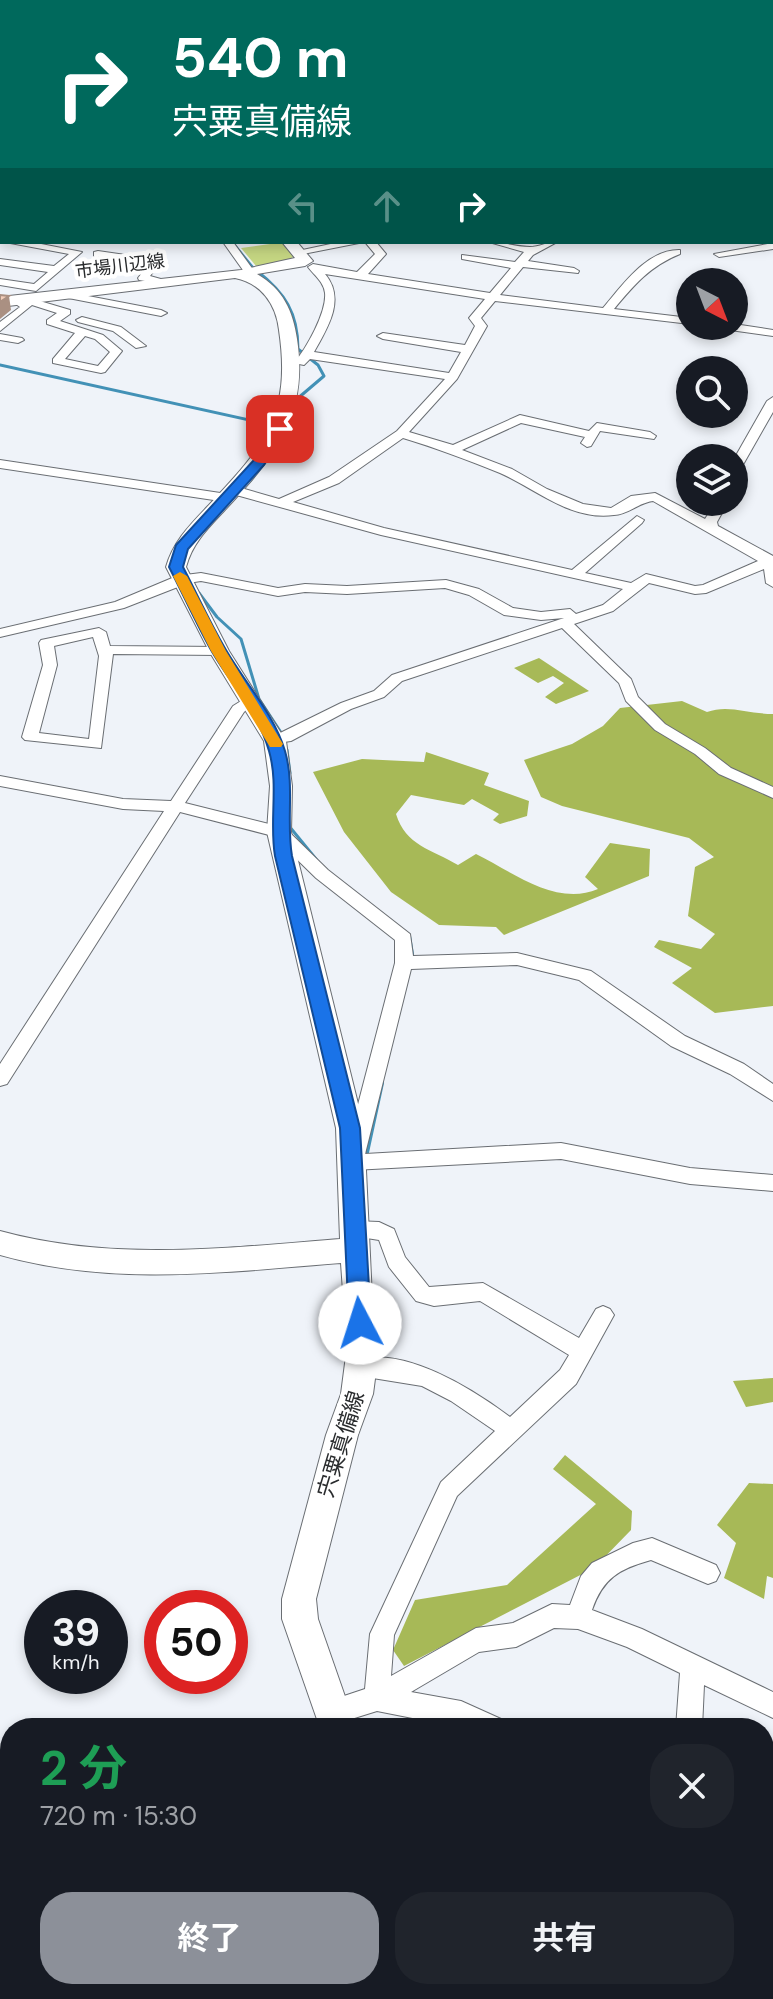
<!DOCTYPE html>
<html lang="ja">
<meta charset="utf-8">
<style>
body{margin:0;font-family:"DM Sans","Noto Sans JP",sans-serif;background:#20242c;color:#f1f3f6;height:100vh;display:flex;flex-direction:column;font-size:30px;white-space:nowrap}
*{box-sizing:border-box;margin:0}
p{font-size:26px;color:#9ea1a6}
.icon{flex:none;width:44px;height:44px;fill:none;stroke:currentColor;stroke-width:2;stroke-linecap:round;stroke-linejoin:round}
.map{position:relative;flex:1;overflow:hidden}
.side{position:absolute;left:0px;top:1718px;width:774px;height:282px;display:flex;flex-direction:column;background:#171b24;border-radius:32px 32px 0 0;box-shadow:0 4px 12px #0003}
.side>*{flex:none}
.banner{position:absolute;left:0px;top:0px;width:774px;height:244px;box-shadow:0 4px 12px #0003;background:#00695c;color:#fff;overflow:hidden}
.needle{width:52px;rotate:138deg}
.fabs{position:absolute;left:676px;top:268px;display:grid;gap:16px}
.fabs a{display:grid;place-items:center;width:72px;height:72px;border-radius:50%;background:#171b24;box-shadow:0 4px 12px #0003;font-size:40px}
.speed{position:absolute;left:24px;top:1590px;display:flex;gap:16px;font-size:40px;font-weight:700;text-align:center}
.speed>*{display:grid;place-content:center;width:104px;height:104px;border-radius:50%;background:#171b24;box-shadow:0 4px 12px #0003;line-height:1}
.speed small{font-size:20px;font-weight:400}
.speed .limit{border:12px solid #d22;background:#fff;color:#111}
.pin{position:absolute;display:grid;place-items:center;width:68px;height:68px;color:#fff;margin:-34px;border-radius:16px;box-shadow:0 4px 12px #0006}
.me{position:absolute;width:88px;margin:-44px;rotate:355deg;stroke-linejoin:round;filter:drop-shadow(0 0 6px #0008)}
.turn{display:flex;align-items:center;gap:28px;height:168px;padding:0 40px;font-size:36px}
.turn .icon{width:104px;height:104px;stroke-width:2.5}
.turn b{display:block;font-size:56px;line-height:68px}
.lanes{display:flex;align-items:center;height:76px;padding:0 40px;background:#0003;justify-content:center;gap:40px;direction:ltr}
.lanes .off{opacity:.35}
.round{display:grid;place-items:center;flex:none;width:84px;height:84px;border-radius:32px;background:#20242c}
.summary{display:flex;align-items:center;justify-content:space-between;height:136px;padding:0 40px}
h1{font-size:48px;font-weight:700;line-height:60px;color:#1e9e55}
.primary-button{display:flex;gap:16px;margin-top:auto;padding:16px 40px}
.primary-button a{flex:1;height:92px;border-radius:32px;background:#8c9099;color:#fff;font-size:32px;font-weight:700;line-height:92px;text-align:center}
.primary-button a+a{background:#20242c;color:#f1f3f6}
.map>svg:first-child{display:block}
.green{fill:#c5d682}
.forest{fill:#a7b957}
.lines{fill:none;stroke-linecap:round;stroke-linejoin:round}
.stream-far1{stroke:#4291b6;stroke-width:3}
.stream{stroke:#4291b6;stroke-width:4}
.street-casing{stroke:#6a6e73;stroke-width:2}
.secondary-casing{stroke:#6a6e73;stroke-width:2}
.street{fill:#fff;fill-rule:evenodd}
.secondary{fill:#fff;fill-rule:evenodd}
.shaded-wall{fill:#aa9082}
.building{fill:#f3ceba;stroke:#aa9082;stroke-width:2}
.route{fill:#1a73e8;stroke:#114b97;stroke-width:2}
.slow{fill:#f59e0b}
.labels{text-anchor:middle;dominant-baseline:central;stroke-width:8;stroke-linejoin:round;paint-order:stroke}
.far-street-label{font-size:18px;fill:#292b2d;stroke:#fff}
.street-label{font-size:22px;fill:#292b2d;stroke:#fff}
</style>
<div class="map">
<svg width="773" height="1999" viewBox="0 0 773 1999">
<rect width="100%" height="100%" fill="#eff3f9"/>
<path class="green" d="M284,242L295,256L286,261L256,266L241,248Z"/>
<path class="forest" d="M539,658L589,691L556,704L545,697L564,683L553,676L538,683L514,668Z
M682,701L707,712C728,704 749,714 773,714V1006L715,1013L672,983L692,968L654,947L659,940L701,949L715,934L688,916L695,867L714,857L689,838L562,806L541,797L524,760L572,744L603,726L620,708Z
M426,752L489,773L484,785L529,801L527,816L500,824L493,820L499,814L472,799L464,805L411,795L396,814C406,846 431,849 458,865L476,854C513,872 556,907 598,889L585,877L610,843L650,849L649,876L504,935L496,927L439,925L391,892L344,832L313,772L362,759L424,762Z
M773,1378V1402L746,1407L733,1381Z
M565,1455L632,1511L631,1530L594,1568L404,1666L393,1650L415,1600L507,1585L596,1504L553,1469Z
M749,1483L773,1484V1578L767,1576L764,1599L724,1578L736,1543L717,1525Z
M764,1886L773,1893V1999H723L721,1990H764Z"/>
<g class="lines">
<path class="stream-far1" d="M232,242L253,268
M0,365L272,425
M250,481L288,431L297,399L324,376L318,365L298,349C298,313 285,293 257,271
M199,593L217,617L241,639L259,699L282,734
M287,750L290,773
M289,826L316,859"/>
<path class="stream" d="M409,936L412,954
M366,1157L382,1083"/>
<defs>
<path id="street" d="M411,0H435L438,2H414Z
M579,0H587V2H579Z
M0,29H2V33H0Z
M772,32H773V36H772Z
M0,84L2,85V91L0,90Z
M0,119H2V125H0Z
M772,154H773V160H772Z
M0,158H2V164H0Z
M772,185H773V191H772Z
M772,230H773V236H772Z
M5,242H31L82,252L36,291L0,285V279L34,284L48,272L0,265V259L54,266L69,254Z
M223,242H233L254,271L253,273H245Z
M340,242H364L298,255L293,252Z
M365,242H376L386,254L368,274L490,293L511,268L462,259V255L515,262L524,252L489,242C503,242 517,247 530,247C539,247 547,242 557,242L533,255L528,261L574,268L579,271L578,273L523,267L500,295L603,308C622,286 647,249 680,250V254C650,266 634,285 614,309L690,318V324L495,301L481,318L487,326L457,379L409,432L453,445L520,415L589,431L597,423L650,432L656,436L654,439L600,431L591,446L587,447L581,443L585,437L521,423L462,450L512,469L547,489L583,504L611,508L631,496L655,493L705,519L716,502H728L717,522L718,526L773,556V587L766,583L764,569L706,593L695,594L649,583L613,611L574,624L631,679L638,697L665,724L705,748L731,768L773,787V798L719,774L695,754L655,730L626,701L619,683L562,628L402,681L384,697L351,709L291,741L270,744L267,741L270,738L341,703L374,691L392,675L564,618L541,620L504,615L469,595L445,588L347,594L305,592L278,596L201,581L188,583L124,608L0,637V629L115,602L177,576L201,573L278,588L305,584L347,586L446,580L479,589L513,608L541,612L570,609L576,614L603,605L623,589L381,535L229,493V487L234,486L279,499L329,477L397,431L445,379L310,359L304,365L294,363C306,349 327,312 325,293C324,282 314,275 308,267L313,264L357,272L375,254ZM325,274L485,299L469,318L475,326L465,345L383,333L377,336L383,339L461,352L449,373L314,352C328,327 346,299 325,274ZM403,438C436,448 468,460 500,473C536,489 571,521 614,515C629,514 638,503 653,501L758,561L703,585L695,586L646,574L631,583L585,573L642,523L644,520L637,516L572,570L384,528L293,502L339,483Z
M773,243V249L719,257L714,254Z
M98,251L160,260L161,262L150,276L168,281L163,284L139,280L138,278L149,264L94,256V252Z
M62,291L161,310L167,313L161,316L58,296L57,294Z
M23,296L70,310V314L60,321L103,335L122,351L105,372L101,373L53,363V359L75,333L47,324V320L57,313L32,305L0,331V322L20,307L10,300ZM85,336L95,339L110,352L98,366L65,359Z
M82,317L121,327L146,346L136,348L113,331L78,322L76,320Z
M734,324L773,330V336L723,329L717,326Z
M0,334L22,338L24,340L18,343L0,340Z
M773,397V412L740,470L734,474V459L767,401Z
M0,460L227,494L233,498L227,502L0,468Z
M99,628L106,632L110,646L219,647L226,651L219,655L113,654L101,748L25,740L22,737L43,665L39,643L41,640ZM93,637L99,656L89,739L39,733L57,665L54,646Z
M249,696L256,700L244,712L185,803L285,828L328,870L410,934L413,956L517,953L591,971L685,1036L744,1064L773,1084V1101L730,1074L671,1046L579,980L517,965L411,969L365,1154L561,1143L690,1168L773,1175V1191L690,1184L561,1159L353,1170L346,1167L343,1162L395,963V940L316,878L273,836L180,812L7,1084L0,1086V1064L164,811L123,809L0,786V776L123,799L171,801L233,706Z
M355,1221L379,1222L394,1229L405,1257L429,1287L483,1283L579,1338L596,1309L603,1306L610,1309L614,1315L576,1384L457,1496L394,1635L391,1676L476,1628L513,1623L552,1604L570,1605L581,1576L592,1563L633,1543L652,1538L716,1565L720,1573L716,1581L708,1584L651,1560C619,1569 603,1578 592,1610L642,1629L773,1692V1718L704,1685L702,1728H676L680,1673L627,1647L578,1629L554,1628L516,1647L479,1652L411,1692L461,1701L501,1719L505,1728H463L377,1711L332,1725L323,1721L319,1712L323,1703L365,1689L370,1634L441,1482L495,1431L451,1401L422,1386L354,1375L351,1368L354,1361C402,1344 474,1390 510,1417L560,1370L569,1355L480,1301L434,1306L416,1301L389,1267L379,1240L348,1235L345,1229L348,1223Z
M10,1914V1990H63L59,1999H0V1919Z
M87,1990H127L131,1999H91Z
M651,1990H679L683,1999H655Z"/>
<path id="secondary" d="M159,0H171V2H159Z
M636,0H648L635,2Z
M282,242H297L313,261L305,266L257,274C283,289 293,311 297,339C309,417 273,458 223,512C207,529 192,544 186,567L229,651L286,741L292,786L291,832L364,1128L372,1298L379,1348L373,1394L358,1435L316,1599L318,1619L356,1728H320L282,1619V1599L326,1435L341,1394L347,1348L341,1263C226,1272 113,1287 0,1255V1231C113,1262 225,1248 340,1239L336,1128L267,832L270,786L264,741L209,651L166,567C173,542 189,526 207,507C263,447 292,417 279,330C276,304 261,283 235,278L0,307V297L241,270L295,258Z
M375,1990H415L416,1999H376Z"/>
</defs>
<use href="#street" class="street-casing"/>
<use href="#secondary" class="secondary-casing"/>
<use href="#street" class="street"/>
<use href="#secondary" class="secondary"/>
</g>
<path class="shaded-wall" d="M9,296L11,310L0,319V302Z"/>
<path class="building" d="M0,295L9,296L0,302Z"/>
<path class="route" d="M275,426L286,429L264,465L188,549L183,567C197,594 210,623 226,650C245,683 274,714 285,751C295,785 286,822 292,856L360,1128L371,1323L368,1329L360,1332L352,1329L349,1323L340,1128L275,856C269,822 279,785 269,751C259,714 230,683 211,650C196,623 183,594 169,567L176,545L254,460Z"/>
<path class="slow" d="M180,572L187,576L226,651L283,744L281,747H270L211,651L173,576Z"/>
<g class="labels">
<g class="far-street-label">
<text transform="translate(120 266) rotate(-7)">市場川辺線</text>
</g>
<g class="street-label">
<text transform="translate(341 1444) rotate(-73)">宍粟真備線</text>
</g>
</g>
</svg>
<div class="fabs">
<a><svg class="needle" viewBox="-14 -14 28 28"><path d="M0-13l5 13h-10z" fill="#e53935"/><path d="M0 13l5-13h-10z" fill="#9ea1a6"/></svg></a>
<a><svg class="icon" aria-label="search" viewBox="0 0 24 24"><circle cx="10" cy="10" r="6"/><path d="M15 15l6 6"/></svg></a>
<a><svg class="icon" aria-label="layers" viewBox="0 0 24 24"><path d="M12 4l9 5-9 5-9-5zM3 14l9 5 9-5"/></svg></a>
</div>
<div class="speed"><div>39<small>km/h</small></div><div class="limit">50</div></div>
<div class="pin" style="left:280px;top:429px;background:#d93025"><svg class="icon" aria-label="arrive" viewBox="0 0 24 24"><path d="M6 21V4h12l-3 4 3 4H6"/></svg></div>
<svg class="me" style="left:360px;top:1323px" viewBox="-20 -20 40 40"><circle r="19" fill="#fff"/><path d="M0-13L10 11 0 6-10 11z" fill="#1a73e8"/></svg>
<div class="banner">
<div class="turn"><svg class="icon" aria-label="right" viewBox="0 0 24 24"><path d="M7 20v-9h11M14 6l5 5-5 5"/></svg><div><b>540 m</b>宍粟真備線</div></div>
<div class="lanes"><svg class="icon off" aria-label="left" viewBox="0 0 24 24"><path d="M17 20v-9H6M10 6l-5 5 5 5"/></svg><svg class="icon off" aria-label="ahead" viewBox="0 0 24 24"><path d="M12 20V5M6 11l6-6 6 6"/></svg><svg class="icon" aria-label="right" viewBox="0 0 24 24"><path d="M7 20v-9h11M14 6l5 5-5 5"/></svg></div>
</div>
<section class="side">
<div class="summary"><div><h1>2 分</h1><p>720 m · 15:30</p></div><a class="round"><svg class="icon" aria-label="close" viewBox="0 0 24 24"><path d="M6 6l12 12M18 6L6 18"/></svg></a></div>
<div class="primary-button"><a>終了</a><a>共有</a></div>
</section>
</div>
